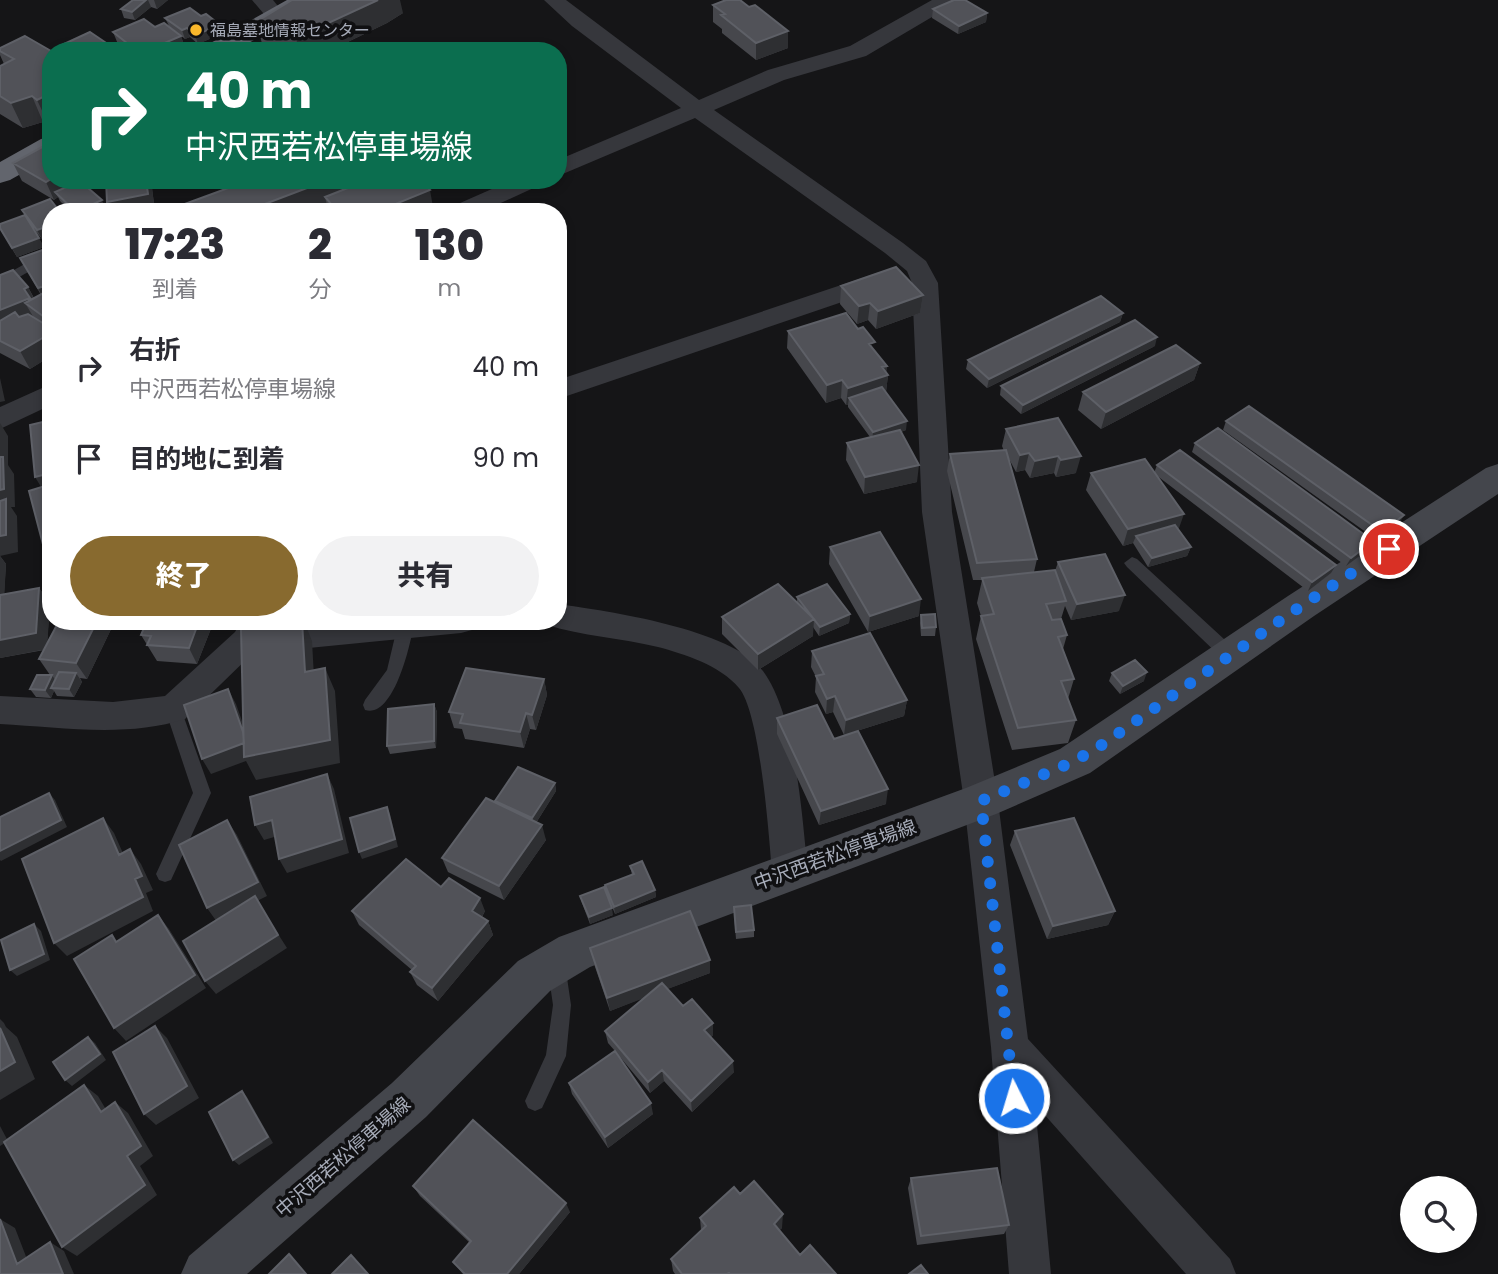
<!DOCTYPE html>
<html lang="ja">
<meta charset="utf-8">
<style>
body{margin:0;font-family:Poppins,"Noto Sans JP",sans-serif;background:#f2f2f3;color:#2b2b33;height:100vh;display:flex;flex-direction:column;font-size:26px;white-space:nowrap}
*{box-sizing:border-box;margin:0}
p{font-size:23px;color:#7c7c81}
.icon{flex:none;width:38px;height:38px;fill:none;stroke:currentColor;stroke-width:2;stroke-linecap:round;stroke-linejoin:round}
.map{position:relative;flex:1;overflow:hidden}
.sheet{position:absolute;left:42px;top:203px;width:525px;height:427px;display:flex;flex-direction:column;background:#fff;border-radius:28px;box-shadow:0 4px 10px #0003}
.sheet>*{flex:none}
.guide{position:absolute;left:42px;top:42px;width:525px;height:147px;border-radius:28px;box-shadow:0 4px 10px #0003;background:#0b6e4f;color:#fff;overflow:hidden}
.controls{position:absolute;left:1400px;top:1176px;display:grid;gap:14px}
.controls a{display:grid;place-items:center;width:77px;height:77px;border-radius:50%;background:#fff;box-shadow:0 4px 10px #0003;font-size:35px}
.pin{position:absolute;display:grid;place-items:center;width:60px;height:60px;color:#fff;margin:-30px;border:4px solid #fff;border-radius:50%;box-shadow:0 2px 7px #0007}
.me{position:absolute;width:77px;margin:-38px;rotate:355deg;stroke-linejoin:round;filter:drop-shadow(0 0 5px #0008)}
.turn{display:flex;align-items:center;gap:24px;height:147px;padding:0 28px;font-size:32px}
.turn .icon{width:91px;height:91px;stroke-width:2.5}
.turn b{display:block;font-size:49px;line-height:60px}
.eta{display:flex;justify-content:space-evenly;align-items:center;height:119px;text-align:center}
.eta b{font-size:42px;font-weight:800;line-height:49px}
.action{display:flex;gap:14px;margin-top:auto;padding:14px 28px}
.action a{flex:1;height:80px;border-radius:42px;background:#886a2f;color:#fff;font-size:28px;font-weight:800;line-height:80px;text-align:center}
.action a+a{background:#f2f2f3;color:#2b2b33}
ul{padding:0;list-style:none}
li{display:flex;align-items:center;gap:21px;height:91px;padding:0 28px}
li div{flex:1}
li b{display:block;font-size:26px}
li em{font-style:normal}
.map>svg:first-child{display:block}
.lines{fill:none;stroke-linecap:round;stroke-linejoin:round}
.lane{fill:#36373c;fill-rule:evenodd}
.street{fill:#36373c;fill-rule:evenodd}
.secondary{fill:#44464c;fill-rule:evenodd}
.highway{fill:#62656d;fill-rule:evenodd}
.wall{fill:#46474c}
.shaded-wall{fill:#2e2f32}
.building{fill:#515258;stroke:#5e6067;stroke-width:2}
.route{stroke:#1a73e8;stroke-width:12;stroke-dasharray:0 21.6}
.poi-dot{fill:#f9b72b;stroke:#101012;stroke-width:2.5}
.labels{text-anchor:middle;dominant-baseline:central;stroke-width:7;stroke-linejoin:round;paint-order:stroke}
.far-poi-label{font-size:16px;fill:#a6abb8;stroke:#101012;text-anchor:start}
.street-label{font-size:19px;fill:#a6abb8;stroke:#101012}
</style>
<div class="map">
<svg width="1498" height="1274" viewBox="0 0 1498 1274">
<rect width="100%" height="100%" fill="#151517"/>
<g class="lines">
<path class="lane" d="M51,249V259L0,288V278Z
M1132,557L1137,559L1237,651L1239,656L1237,661H1225L1127,567L1124,563Z
M405,622L411,624L413,628C410,647 393,719 365,710L363,705L365,700L387,670L397,628L399,624Z
M173,702L179,704L181,709L211,793L171,880L165,882L159,880L156,874L193,793L165,709L167,704Z
M556,955L563,958L565,964L571,1005L566,1056L542,1108L535,1111L528,1108L525,1101L546,1055L553,1005L547,964L549,958Z"/>
<path class="street" d="M252,0H273L286,16L283,20H269Z
M544,0H566L699,100L768,70L850,46L932,0H957L954,4L866,56L784,80L714,110L903,243L926,261L938,283L952,512L998,801L1028,1039L1230,1259L1236,1274H1186L1035,1104L1051,1274H1009L991,1047L964,801L922,512L912,283L907,271L885,253L695,118L558,176V160L681,108L572,26Z
M512,180H544L540,185L481,212H448L451,207Z
M880,272L889,274L893,280L889,286L558,399V380Z
M51,384V405L0,429V407Z
M558,604C608,611 732,629 763,671C796,716 802,816 808,872L803,883L790,888L777,883L772,872C769,835 760,713 739,688C720,665 684,654 658,647C621,638 582,636 547,625L545,621H558Z
M241,621H272L270,626L324,621H476L472,630L461,633L268,652L258,648L185,719C127,738 59,727 0,724V696L113,702L165,696L235,632Z"/>
<path class="secondary" d="M1498,464V494L1314,616L1090,773L996,814L590,967L550,991L426,1117L247,1274H181L189,1256L392,1083L518,961L559,937L966,788L1060,749L1288,596L1486,468Z"/>
<path class="highway" d="M287,0H317L314,5L235,51H203L207,45Z
M51,137V157L10,180L0,183V162L41,139Z"/>
</g>
<path class="wall" d="M133,0H168L157,9L151,7L135,20L124,18L121,9Z
M713,5L749,7L788,31V48L756,60L722,33V29L713,22Z
M933,9L987,13L986,22L958,34L932,18Z
M403,13L387,23L329,51H273L263,47L256,22Z
M201,16L220,25L223,33L198,44L190,37L185,39L169,26L165,18Z
M155,27L181,36L186,51H122L120,49L113,32Z
M64,44L118,51H66Z
M0,48L51,51L49,125L43,122L23,128L0,114V66L4,64L0,55Z
M13,163L85,182L83,183L106,209L99,212H71L60,201L58,197L54,200L22,181Z
M94,180H151L155,212H112L107,202L106,185L104,186Z
M250,180L433,207L423,212H329L328,209Z
M50,199L42,239L29,223L44,247L17,257L0,229L25,215L22,210Z
M51,247V356L30,369L0,353V275L28,287L34,298L41,295L20,258Z
M841,286L923,295L920,313L876,329L868,320L857,324L840,304Z
M1123,313L1120,322L987,388L966,369L968,360Z
M858,329L887,366L886,372L888,375L886,392L906,430L901,432L917,482L864,494L846,460L847,443L870,437L848,407V405H846L841,398L826,403L787,348L788,331Z
M1155,346L1021,414L1000,395L1001,386Z
M1200,363L1194,380L1101,429L1078,410L1083,392Z
M1058,418L1076,473L1056,477L1054,473L1030,478L1025,470L1016,472L1009,459L1037,559L1034,572L1055,571L1058,562L1119,611L1071,620L1065,606L1061,619L1067,635L1063,649L1074,679L1068,699L1076,720L1068,743L1012,750L976,639L981,616L977,603L982,580H973L947,471L950,454L1004,451L1002,446L1006,429Z
M1226,421L1399,524L1377,540L1223,430Z
M1195,443L1373,541L1369,549L1346,566L1192,452Z
M1157,465L1331,573L1308,591L1156,475L1178,530L1191,547L1187,556L1148,567L1133,543L1123,546L1086,490L1091,473H1154Z
M830,547L919,616L868,632L829,564Z
M0,556L6,564L4,594L39,588L50,604L47,642L59,621H115L87,679L80,678L82,682L74,697L57,696L54,691L51,698L36,697L30,689L50,675L39,659L44,650L0,658Z
M797,597L850,614L849,623L819,636L813,627V636L758,670L722,634V617L797,603Z
M921,615L936,627L935,636H921L920,623Z
M214,621L197,664L157,661L141,635Z
M812,651L907,700L904,716L844,735L833,712L826,714L815,692L816,677L811,667Z
M1112,673L1144,681L1120,694L1109,681Z
M544,679L547,695L536,730L530,729L524,748L465,739L462,729L454,728L449,712Z
M434,704L437,712L436,748L390,754L387,746Z
M777,718L834,739L886,804L819,825L777,734Z
M555,783L556,791L536,823L546,840L504,900L448,872L442,858L495,803Z
M1015,831L1115,911L1108,925L1047,939L1010,845Z
M630,866L655,890L656,897L615,914L606,892L605,885L632,875Z
M441,887L485,911L482,917L488,921L493,935L438,1001L417,985L410,972L412,970L359,925L352,911Z
M580,896L613,915L590,924L582,903Z
M734,914L754,930V937L736,939Z
M590,948L710,960V973L667,989L683,1006L713,1035L711,1037L734,1072L692,1112L664,1081L650,1093L620,1057L653,1114L608,1148L572,1094L569,1083L615,1051L608,1043L605,1031L645,997L610,1011L593,961Z
M911,1178L1009,1225L1004,1234L917,1245L908,1188Z
M413,1186L570,1212L519,1274H463L453,1262L469,1242L420,1196Z
M740,1194L782,1228L779,1230L800,1255L836,1274H675L673,1271L671,1259L701,1230L700,1218Z"/>
<path class="shaded-wall" d="M146,0H148L151,7L135,20L132,12Z
M154,0H168L157,9Z
M378,0H400L403,13L387,23L329,51H299L296,38Z
M987,13L986,22L958,34L959,26Z
M220,25L223,33L198,44L195,35Z
M187,28L190,37L185,39L182,30Z
M788,31V48L756,60V43Z
M181,36L186,51H146Z
M51,93V124L49,125L37,100Z
M32,96L43,122L23,128L11,103Z
M51,179V180H84L85,182L60,196L55,192L58,197L54,200L46,182Z
M146,180H151L155,212H112L107,202Z
M328,180H396L325,197L328,209L320,212H244Z
M430,190L433,207L423,212H376Z
M102,200L106,209L99,212H76Z
M51,225V236L42,239L37,230Z
M39,238L44,247L17,257L12,248Z
M51,284V305L47,306L38,288Z
M28,287L37,305L25,303L34,318L0,322V310L24,289Z
M923,295L920,313L876,329L878,311Z
M870,303L868,320L857,324L859,306Z
M1123,313L1120,322L987,388L989,379Z
M51,333V356L30,369L20,351Z
M1157,337L1155,346L1021,414L1023,405Z
M1200,363L1194,380L1101,429L1106,412Z
M887,366L886,376L888,375L886,392L852,403L849,398L848,405H846L848,388L882,367Z
M0,378L5,401L0,402Z
M842,380L841,398L826,403L827,385Z
M907,421L906,430L872,441L873,432Z
M0,423L8,436V465L14,474L15,507H11L17,516L18,552L0,556Z
M1029,453L1025,470L1016,472L1020,455Z
M1058,456L1054,473L1030,478L1035,461Z
M1081,456L1076,473L1056,477L1061,460Z
M919,465L917,482L864,494L865,477Z
M51,473V493L46,495L35,477Z
M1184,514L1178,531L1136,536L1133,543L1123,546L1128,529Z
M1404,515L1399,524L1377,540L1382,532Z
M1373,541L1369,549L1346,566L1351,558Z
M1191,547L1187,556L1148,567L1152,558Z
M0,556L6,564L4,601L0,602Z
M1336,565L1331,573L1308,591L1312,582Z
M39,588L50,604L47,649L0,658V640Z
M1125,595L1119,611L1071,620L1077,604Z
M921,599L919,616L868,632L870,616Z
M850,614L849,623L819,636L820,627Z
M814,619L813,636L758,670V654Z
M97,621H115L87,679L76,663Z
M199,621H214L197,664L189,648Z
M302,621H304L312,641L315,695L305,672Z
M325,668L335,691L340,763L256,780L246,761L211,774L202,759L228,689L236,704L254,755Z
M1147,672L1144,681L1120,694L1123,686Z
M76,673L82,682L74,697L69,689Z
M52,675L57,683L51,688L54,691L51,698L45,690Z
M544,679L547,695L536,730L532,715Z
M835,696L833,712L826,714L827,699Z
M907,700L904,716L844,735L846,720Z
M434,704L437,712L436,748L434,741Z
M526,713L530,729L524,748L520,732Z
M327,774L334,789L349,853L287,873L279,859Z
M555,783L556,791L534,826L532,818Z
M888,789L886,804L819,825L821,811Z
M49,793L55,800L67,827L1,861L0,860V851Z
M387,807L390,814L398,847L362,859L359,852Z
M103,818L114,833L130,869L119,855Z
M227,820L237,835L267,896L257,901L287,948L216,994L205,981L217,922L207,908Z
M272,820L281,835L264,840L255,825Z
M542,825L546,840L504,900L499,886Z
M130,849L141,864L153,890L146,893L153,911L67,956L54,943L135,879Z
M655,890L656,897L615,914L614,907Z
M480,898L485,911L477,925L472,911Z
M612,908L613,915L590,924L589,917Z
M1115,911L1108,925L1047,939L1053,926Z
M158,915L169,929L206,988L126,1041L114,1028Z
M488,921L493,935L438,1001L432,988Z
M34,924L41,931L50,960L17,976L10,970Z
M710,960V973L610,1011L607,998Z
M0,1019L4,1023L6,1027L17,1037L35,1079L0,1100Z
M713,1023V1035L705,1042L704,1030Z
M155,1026L167,1038L199,1098L156,1125L144,1114Z
M88,1037L95,1043L106,1060L72,1086L65,1080Z
M733,1061L734,1072L692,1112L691,1101Z
M662,1070L664,1081L650,1093L648,1082Z
M84,1085L98,1096L114,1123L101,1112Z
M242,1091L247,1097L273,1143L239,1165L233,1160Z
M115,1102L128,1113L153,1156L140,1166L157,1195L77,1256L62,1247L127,1156Z
M651,1103L653,1114L608,1148L605,1137Z
M0,1126L8,1141L0,1146Z
M566,1203L570,1212L519,1274H507Z
M783,1214L782,1228L773,1237L774,1224Z
M0,1219L15,1228L32,1272L17,1264Z
M50,1242L64,1251L74,1274H63Z"/>
<path class="building" d="M133,0H146L132,12L121,9Z
M292,0H378L296,38L256,22Z
M726,0H740L749,7L755,5L788,31L756,43L721,15L725,14L713,5Z
M954,0H965L987,13L959,26L933,9Z
M190,8L201,16L206,14L220,25L195,35L187,28L182,30L165,18Z
M144,19L155,27L164,23L181,36L146,51H137L113,32Z
M90,32L118,51H74L64,44Z
M25,36L51,51V93L37,100L32,96L11,103L0,96V66L14,59L0,51V48Z
M44,146L51,150V179L46,182L13,163Z
M106,180H146L148,194L107,202Z
M250,180H328L244,212H163Z
M368,180H420L430,190L376,212H338L325,197Z
M80,181L102,200L76,212L55,192Z
M50,199L60,212H51V225L37,230L22,210Z
M25,215L39,238L12,248L0,228V224Z
M51,247V284L38,288L20,258Z
M896,267L923,295L878,311L870,303L859,306L841,286Z
M13,270L28,287L24,289L30,298L0,310V275Z
M51,289V322L25,303Z
M1101,296L1123,313L989,379L968,360Z
M15,312L19,317L28,314L51,328V333L20,351L0,341V321Z
M846,313L858,329L863,327L875,342L869,344L887,366L882,367L888,375L848,388L842,380L827,385L788,331Z
M1135,320L1157,337L1023,405L1001,386Z
M1176,345L1200,363L1106,412L1083,392Z
M882,387L907,421L873,432L849,398Z
M1249,406L1404,515L1382,532L1226,421Z
M1058,418L1081,456L1061,460L1058,456L1035,461L1029,453L1020,455L1006,429Z
M51,420V473L35,477L30,425Z
M1218,428L1373,541L1351,558L1195,443Z
M900,430L919,465L865,477L847,443Z
M1006,450L1037,559L977,563L950,454Z
M1180,450L1336,565L1312,582L1157,465Z
M0,457H3L4,489L0,490Z
M1145,459L1184,514L1128,529L1091,473Z
M51,484V575L29,491Z
M6,499V535L0,536V501Z
M1175,525L1191,547L1152,558L1136,536Z
M880,532L921,599L870,616L830,547Z
M1105,554L1125,595L1077,604L1058,562Z
M1055,570L1066,601L1046,604L1052,620L1061,619L1067,635L1058,637L1074,679L1061,681L1076,720L1018,728L981,616L994,614L982,578Z
M778,584L814,619L758,654L722,617Z
M827,584L850,614L820,627L797,597Z
M39,588L36,633L0,640V595Z
M935,614L936,627L922,628L921,615Z
M59,621H97L76,663L39,659Z
M147,621H199L189,648L147,645L151,636L141,635Z
M281,621H302L305,672L325,668L330,740L244,757L241,629Z
M870,633L907,700L846,720L835,696L827,699L816,676L824,674L812,651Z
M1135,660L1147,672L1123,686L1112,673Z
M466,668L544,679L532,715L526,713L520,732L460,723L463,714L449,712Z
M59,672L76,673L69,689L51,688Z
M37,675H52L45,690L30,689Z
M228,689L243,732L244,743L202,759L184,705Z
M434,704V741L387,746L388,709Z
M817,705L834,739L858,731L888,789L821,811L777,718Z
M518,767L555,783L532,818L495,801Z
M327,774L342,839L279,859L272,820L255,825L250,797Z
M49,793L61,820L0,851V817Z
M486,798L542,825L499,886L442,858Z
M387,807L395,839L359,852L350,818Z
M103,818L119,855L130,849L142,876L135,879L143,897L54,943L22,859Z
M1074,818L1115,911L1053,926L1015,831Z
M227,820L258,882L207,908L179,845Z
M406,859L441,887L449,878L480,898L472,911L488,921L432,988L410,972L416,966L352,911Z
M642,861L655,890L614,907L605,885L634,874L630,866Z
M604,887L612,908L589,917L580,896Z
M255,896L278,935L205,981L183,941Z
M751,905L754,930L736,932L734,907Z
M690,911L710,960L607,998L590,948Z
M158,915L195,975L114,1028L74,959L112,935L116,942Z
M34,924L44,954L10,970L1,940Z
M662,983L683,1006L692,999L713,1023L704,1030L733,1061L691,1101L662,1070L648,1082L605,1031Z
M155,1026L187,1086L144,1114L113,1052Z
M0,1028L15,1062L0,1071Z
M88,1037L100,1054L65,1080L53,1062Z
M615,1051L651,1103L605,1137L569,1083Z
M84,1085L101,1112L115,1102L141,1146L127,1156L145,1185L62,1247L4,1142Z
M242,1091L268,1137L233,1160L209,1112Z
M473,1120L566,1203L507,1274H465L453,1262L471,1241L413,1186Z
M997,1168L1009,1225L921,1236L911,1178Z
M754,1181L783,1214L774,1224L800,1255L810,1245L836,1274H730L729,1273L727,1274H682L671,1259L706,1226L700,1218L734,1187L740,1194Z
M0,1219L17,1264L50,1242L63,1274H0Z
M289,1254L306,1274H269Z
M351,1255L368,1274H332Z
M921,1265L928,1274H909Z"/>
<g class="lines">
<path class="route" d="M1014,1098L981,801L1075,761L1103,744L1301,606L1389,549"/>
</g>
<circle class="poi-dot" cx="196" cy="30" r="7"/>
<g class="labels">
<g class="far-poi-label">
<text x="210" y="30">福島墓地情報センター</text>
</g>
<g class="street-label">
<text transform="translate(835 855) rotate(-20)">中沢西若松停車場線</text>
<text transform="translate(343 1157) rotate(-41)">中沢西若松停車場線</text>
</g>
</g>
</svg>
<div class="controls">
<a><svg class="icon" aria-label="search" viewBox="0 0 24 24"><circle cx="10" cy="10" r="6"/><path d="M15 15l6 6"/></svg></a>
</div>
<div class="pin" style="left:1389px;top:549px;background:#d93025"><svg class="icon" aria-label="arrive" viewBox="0 0 24 24"><path d="M6 21V4h12l-3 4 3 4H6"/></svg></div>
<svg class="me" style="left:1014px;top:1098px" viewBox="-20 -20 40 40"><circle r="17" fill="#1a73e8" stroke="#fff" stroke-width="3"/><path d="M0-11L8 9 0 5-8 9z" fill="#fff"/></svg>
<div class="guide">
<div class="turn"><svg class="icon" aria-label="right" viewBox="0 0 24 24"><path d="M7 20v-9h11M14 6l5 5-5 5"/></svg><div><b>40 m</b>中沢西若松停車場線</div></div>
</div>
<section class="sheet">
<div class="eta">
<div><b>17:23</b><p>到着</p></div>
<div><b>2</b><p>分</p></div>
<div><b>130</b><p>m</p></div>
</div>
<ul>
<li><svg class="icon" aria-label="right" viewBox="0 0 24 24"><path d="M7 20v-9h11M14 6l5 5-5 5"/></svg><div><b>右折</b><p>中沢西若松停車場線</p></div><em>40 m</em></li>
<li><svg class="icon" aria-label="arrive" viewBox="0 0 24 24"><path d="M6 21V4h12l-3 4 3 4H6"/></svg><div><b>目的地に到着</b></div><em>90 m</em></li>
</ul>
<div class="action"><a>終了</a><a>共有</a></div>
</section>
</div>
